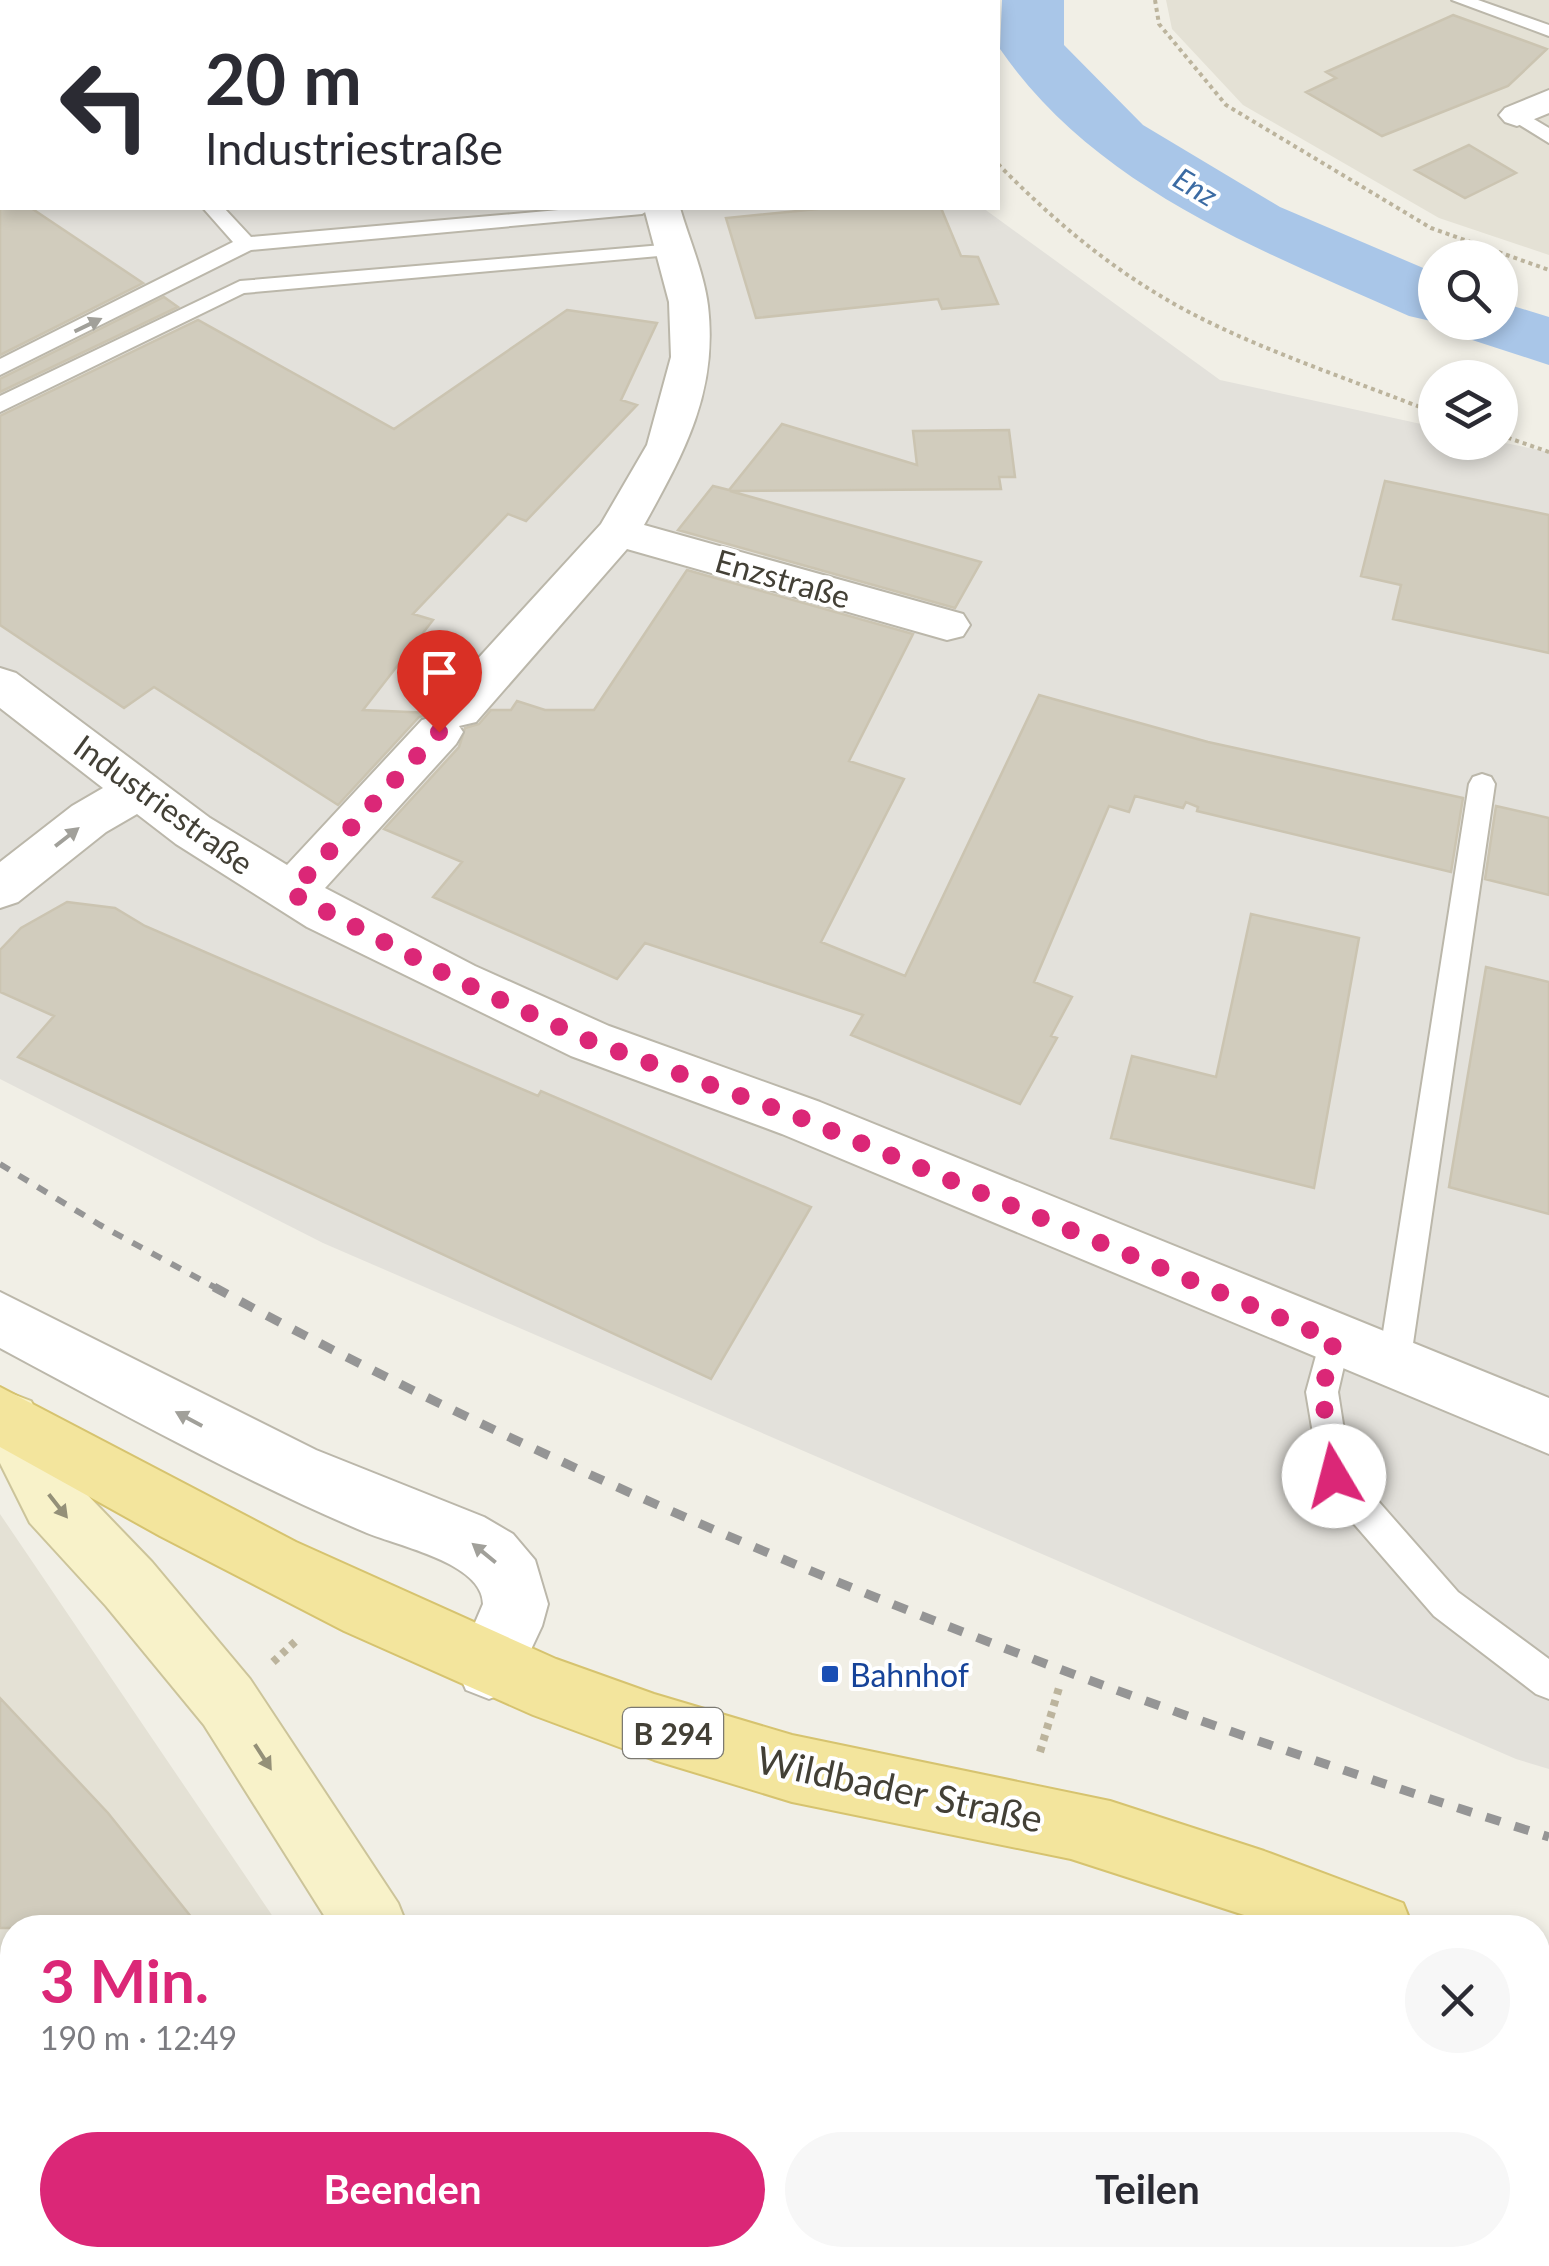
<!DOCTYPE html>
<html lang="de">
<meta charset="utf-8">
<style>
body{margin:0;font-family:Lato,sans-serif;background:#f7f7f7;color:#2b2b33;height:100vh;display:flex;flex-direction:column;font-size:38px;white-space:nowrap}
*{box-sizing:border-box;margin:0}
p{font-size:32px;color:#7c7c81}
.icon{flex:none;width:55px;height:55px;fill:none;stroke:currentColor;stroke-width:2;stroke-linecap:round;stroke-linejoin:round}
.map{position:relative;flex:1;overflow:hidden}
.drawer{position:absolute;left:0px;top:1915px;width:1550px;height:352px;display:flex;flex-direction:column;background:#fff;border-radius:40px 40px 0 0;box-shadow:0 5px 15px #0003}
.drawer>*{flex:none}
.hud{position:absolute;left:0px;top:0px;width:1000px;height:210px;box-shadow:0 5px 15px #0003;background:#fff;color:#2b2b33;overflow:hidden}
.tools{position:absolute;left:1418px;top:240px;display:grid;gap:20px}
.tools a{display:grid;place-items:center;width:100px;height:100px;border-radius:50%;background:#fff;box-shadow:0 5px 15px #0003;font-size:50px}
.pin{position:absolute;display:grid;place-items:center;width:85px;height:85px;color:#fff;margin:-102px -42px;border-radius:50% 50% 50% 0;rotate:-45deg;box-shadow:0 0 10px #0007}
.pin .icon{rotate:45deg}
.me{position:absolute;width:110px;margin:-55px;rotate:352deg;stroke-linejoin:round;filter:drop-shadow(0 0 8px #0008)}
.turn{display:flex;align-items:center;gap:35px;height:210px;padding:0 40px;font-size:45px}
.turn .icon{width:130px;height:130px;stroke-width:2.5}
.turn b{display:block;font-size:70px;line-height:85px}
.round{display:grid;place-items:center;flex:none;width:105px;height:105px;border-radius:52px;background:#f7f7f7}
.headline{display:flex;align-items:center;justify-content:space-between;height:170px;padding:0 40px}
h1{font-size:60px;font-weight:700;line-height:75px;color:#db2777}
.action{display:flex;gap:20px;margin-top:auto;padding:20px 40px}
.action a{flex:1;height:115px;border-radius:60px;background:#db2777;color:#fff;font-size:40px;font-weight:700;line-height:115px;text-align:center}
.action a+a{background:#f7f7f7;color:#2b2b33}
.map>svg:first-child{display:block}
.residential{fill:#e4e1d5}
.industrial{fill:#e3e1db}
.parking{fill:#e3e1de}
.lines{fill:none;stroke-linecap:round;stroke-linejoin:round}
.river{fill:#a9c6e8;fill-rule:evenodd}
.building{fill:#d1ccbd;stroke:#cbc4b1;stroke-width:2.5}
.lane-casing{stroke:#bbb7aa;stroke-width:4}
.street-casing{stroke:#bbb7aa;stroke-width:4}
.secondary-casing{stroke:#ccc49a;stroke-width:4}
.primary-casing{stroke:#d6c36f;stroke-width:4}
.path-far1{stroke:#bcb49d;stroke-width:4;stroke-dasharray:4 4;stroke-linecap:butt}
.path{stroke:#bcb49d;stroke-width:8;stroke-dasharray:6 6;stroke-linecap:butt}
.lane{fill:#fff;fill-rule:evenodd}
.street{fill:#fff;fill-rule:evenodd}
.secondary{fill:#f8f2c9;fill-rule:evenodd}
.primary{fill:#f3e59d;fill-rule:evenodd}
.rail-far1{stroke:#959595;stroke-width:6;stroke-dasharray:11 11;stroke-linecap:butt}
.rail{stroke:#959595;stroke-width:9;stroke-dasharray:15 15;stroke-linecap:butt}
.oneway{fill:#a1a09a}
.oneway2{fill:#949078}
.route{stroke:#db2777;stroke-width:18;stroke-dasharray:0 32.4}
.transit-dot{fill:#1a4fb4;stroke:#fff;stroke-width:4}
.labels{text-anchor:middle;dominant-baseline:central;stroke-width:8;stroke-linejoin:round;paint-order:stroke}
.far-water-label{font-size:30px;font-style:italic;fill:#3b6ba3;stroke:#fff}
.shield{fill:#fff;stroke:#7b7972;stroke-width:2.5}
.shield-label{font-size:30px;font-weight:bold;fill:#434036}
.street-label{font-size:32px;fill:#434036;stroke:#fff}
.transit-label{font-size:32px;fill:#164399;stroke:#fff;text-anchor:start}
.near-street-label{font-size:38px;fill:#434036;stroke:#fff}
</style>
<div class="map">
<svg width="1549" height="2266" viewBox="0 0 1549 2266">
<rect width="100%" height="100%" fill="#f1efe6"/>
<path class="residential" d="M1166,0H1549V255L1439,218L1243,105L1172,29Z
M0,1514L280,1927L12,1928V2255H213L200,2266H0Z
M1199,2255H1370L1403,2266H1196Z"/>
<path class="industrial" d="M0,0H857L2,2V208H983L1220,380L1435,427V442H1500L1549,452V1769L1516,1759L323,1243L0,1079Z"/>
<path class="parking" d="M806,2255H1095L1089,2266H836Z"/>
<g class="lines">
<path class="river" d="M1002,0H1064V45L1143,125L1280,207L1435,273V322L1409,316C1260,250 1096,188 1000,49Z
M1500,302L1549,317V365L1466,338L1455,322H1500Z"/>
</g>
<path class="building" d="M1453,15L1547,49L1508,86L1382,136L1306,92L1336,78L1326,72Z
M1469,145L1516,173L1465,198L1415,170Z
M0,208H31L143,283L0,355Z
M828,208H941L961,256L978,257L998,304L942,309L938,299L756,318L726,218Z
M164,297L178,307L0,392V379Z
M567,310L657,323L621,400L637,405L526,521L508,514L413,614L433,620L363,710L433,713L419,717L338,805L154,687L124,708L0,625V416L198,320L394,429Z
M782,424L917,465L913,431L1009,430L1015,477H999L1001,489L730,491L981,562L955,608L678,530L713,486L729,490Z
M1385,481L1549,515V653L1393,619L1401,585L1361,576Z
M687,570L913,634L849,761L904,779L821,942L905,976L1039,695L1208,742L1463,798L1451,872L1197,811L1198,807L1186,802L1183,808L1135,796L1129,812L1109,806L1034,982L1072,997L1051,1036L1057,1038L1020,1104L851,1035L863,1015L645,943L617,979L433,897L462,862L384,829L459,747L465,728L479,724L491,710H511L517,701L545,710H594Z
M1496,806L1549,818V895L1485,879Z
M67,902L115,908L145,926L538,1096L541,1091L811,1207L711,1379L18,1057L54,1016L0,992V950L21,928Z
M1251,914L1359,938L1314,1188L1111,1138L1132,1056L1216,1077Z
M1486,967L1549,982V1214L1449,1187Z
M0,1698L108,1813L200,1928H0Z"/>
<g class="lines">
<defs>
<path id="lane" d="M0,0H19L20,2L2,4Z
M1452,0H1478L1549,25V36Z
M1517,109L1549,128V143L1510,119V111Z
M203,208H224L251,237L581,208H652L642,214L251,250L0,375V359L233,242Z
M674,244L681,246L684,250L681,254L244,293L0,412V396L240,281Z
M1482,774L1491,777L1495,784L1410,1364L1405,1374L1394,1379L1383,1374L1378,1364L1469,784L1473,777Z
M1334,1326L1345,1330L1350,1340L1338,1392L1350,1469L1458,1592L1549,1659V1699L1536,1694L1434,1616L1322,1487L1306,1392L1323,1330Z"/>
<path id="street" d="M590,0H622L623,2H591Z
M1549,90V113L1517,126L1505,122L1499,115L1505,108Z
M644,208H680C689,239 704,273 708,306C718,392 684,453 644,525L963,614L970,625L963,636L947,640L627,549L476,722L459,726L463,732L456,744L325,888L475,966L609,1026L820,1102L1549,1398V1454L782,1134L571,1056L307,927L176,844L137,814L106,832L18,902L0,908V862L72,806L103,788L0,708V668L16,673L210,818L287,865L422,720L439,715L436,710L442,698L601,524L647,445L671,357L669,302Z
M0,1292L316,1450L484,1517L513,1534L535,1560L548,1604L542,1626L512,1690L489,1699L466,1690L456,1667L483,1604C483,1563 398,1546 367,1533C240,1479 121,1413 0,1348Z
M0,2051L12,2056V2144L0,2139Z
M69,2255H148L153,2266H73Z"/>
<path id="secondary" d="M10,1393L31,1401L74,1481L152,1562L250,1679L398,1903L408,1928H332L204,1725L106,1606L30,1523L0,1463V1397Z
M1549,2163V2239L1538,2241V2165Z
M580,2255H657L662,2266H584Z"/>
<path id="primary" d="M0,1387L296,1542L556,1659L654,1694L792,1735L1110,1801L1264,1851L1403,1903L1413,1928H1284L1071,1859L792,1802L654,1760L533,1715L344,1631L160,1536L0,1447Z
M1538,1974L1549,1978V2052L1538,2047Z"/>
</defs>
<use href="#lane" class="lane-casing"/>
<use href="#street" class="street-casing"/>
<use href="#secondary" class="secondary-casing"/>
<use href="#primary" class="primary-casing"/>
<path class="path-far1" d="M1155,0L1159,24L1226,105L1431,228L1549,270
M998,164C1047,214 1099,259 1159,295C1237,343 1348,378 1435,413
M1500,435L1549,452"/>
<path class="path" d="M273,1662L297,1640
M1040,1752L1059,1688"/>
<use href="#lane" class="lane"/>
<use href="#street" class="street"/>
<use href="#secondary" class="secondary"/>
<use href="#primary" class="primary"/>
<path class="rail-far1" d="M0,1164L100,1225L218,1289"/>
<path class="rail" d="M214,1287C636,1517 1091,1693 1549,1837"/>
</g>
<defs><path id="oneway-solid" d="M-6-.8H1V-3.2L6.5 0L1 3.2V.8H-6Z" transform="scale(2.5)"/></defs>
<g class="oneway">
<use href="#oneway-solid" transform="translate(88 325) rotate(-26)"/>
<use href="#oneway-solid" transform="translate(67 837) rotate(-38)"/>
<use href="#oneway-solid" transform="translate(189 1419) rotate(-152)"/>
<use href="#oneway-solid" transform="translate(484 1553) rotate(-141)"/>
</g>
<g class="oneway2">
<use href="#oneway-solid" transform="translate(58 1506) rotate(52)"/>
<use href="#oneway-solid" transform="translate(263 1757) rotate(57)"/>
</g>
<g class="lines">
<path class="route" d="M439,732L291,893L457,980L590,1041L801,1118L1334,1340L1322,1392L1334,1476"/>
</g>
<rect class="transit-dot" x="820" y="1664" width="20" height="20" rx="5"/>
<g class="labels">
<g class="far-water-label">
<text transform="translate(1196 186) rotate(31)">Enz</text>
</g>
<rect class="shield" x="623" y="1708" width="100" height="50" rx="8"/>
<g class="shield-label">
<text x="673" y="1733">B 294</text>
</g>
<g class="street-label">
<text transform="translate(783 578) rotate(16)">Enzstraße</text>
<text transform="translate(164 804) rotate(36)">Industriestraße</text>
</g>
<g class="transit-label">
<text x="850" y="1674">Bahnhof</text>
</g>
<g class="near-street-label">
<text transform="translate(900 1788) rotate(12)">Wildbader Straße</text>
</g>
</g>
</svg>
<div class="tools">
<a><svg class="icon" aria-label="search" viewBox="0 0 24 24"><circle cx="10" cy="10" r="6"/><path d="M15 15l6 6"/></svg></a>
<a><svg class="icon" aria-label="layers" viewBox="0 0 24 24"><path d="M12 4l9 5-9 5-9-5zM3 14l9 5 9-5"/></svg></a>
</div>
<div class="pin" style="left:439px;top:732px;background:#d93025"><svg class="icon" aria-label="arrive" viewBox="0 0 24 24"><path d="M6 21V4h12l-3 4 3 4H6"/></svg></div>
<svg class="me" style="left:1334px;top:1476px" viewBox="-20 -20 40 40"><circle r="19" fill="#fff"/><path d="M0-13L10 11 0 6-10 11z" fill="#db2777"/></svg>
<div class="hud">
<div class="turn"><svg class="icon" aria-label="left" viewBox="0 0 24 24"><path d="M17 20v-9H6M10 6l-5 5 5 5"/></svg><div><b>20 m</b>Industriestraße</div></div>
</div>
<section class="drawer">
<div class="headline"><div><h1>3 Min.</h1><p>190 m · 12:49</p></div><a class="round"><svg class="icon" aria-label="close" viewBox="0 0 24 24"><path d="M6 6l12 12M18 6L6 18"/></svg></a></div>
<div class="action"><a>Beenden</a><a>Teilen</a></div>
</section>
</div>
